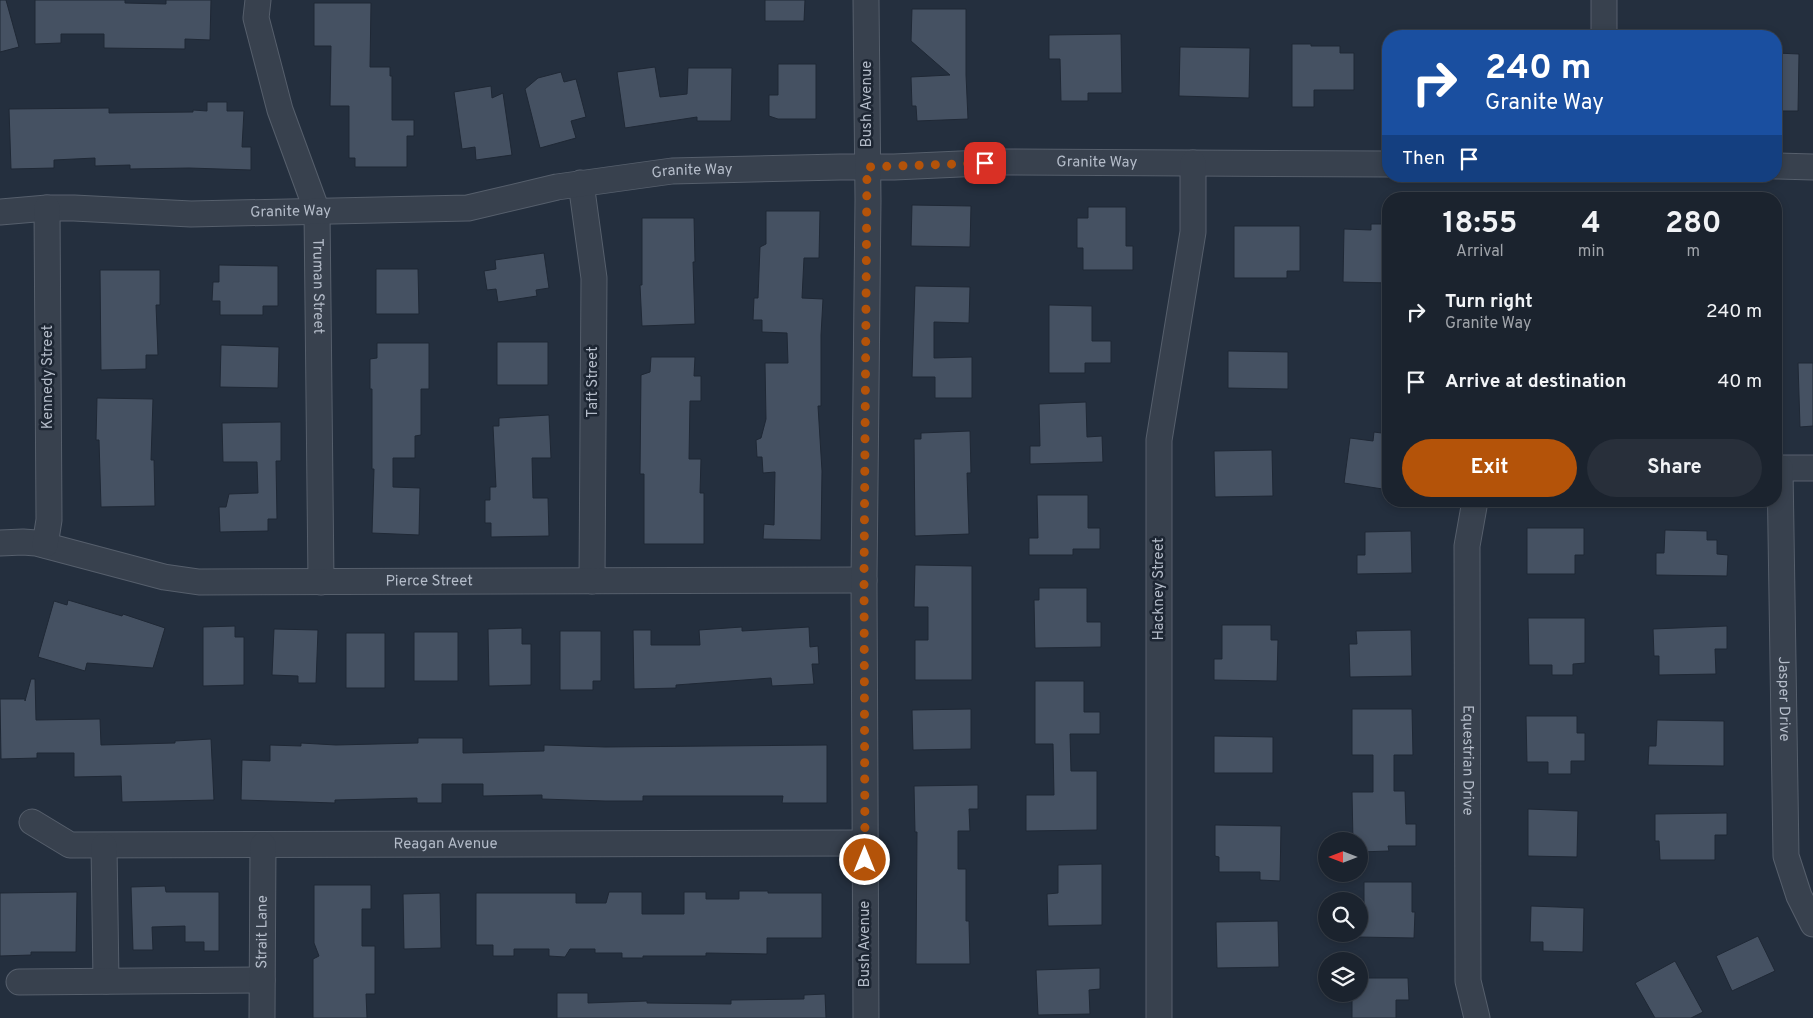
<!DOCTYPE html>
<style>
body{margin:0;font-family:Overpass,sans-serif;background:#282f3a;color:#f1f3f6;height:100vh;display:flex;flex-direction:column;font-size:19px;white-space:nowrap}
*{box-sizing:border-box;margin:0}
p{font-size:16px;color:#a0a4aa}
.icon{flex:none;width:28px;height:28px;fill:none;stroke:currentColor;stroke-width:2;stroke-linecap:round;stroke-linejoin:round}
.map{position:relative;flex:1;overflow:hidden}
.side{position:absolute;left:1382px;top:192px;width:400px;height:315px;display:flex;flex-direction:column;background:#1b232e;border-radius:20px;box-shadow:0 2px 8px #0003,0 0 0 1px #39404a}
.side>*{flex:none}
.guide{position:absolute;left:1382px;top:30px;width:400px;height:152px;border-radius:20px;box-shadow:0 2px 8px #0003,0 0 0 1px #39404a;background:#1a4fa0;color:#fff;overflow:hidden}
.needle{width:32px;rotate:270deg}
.buttons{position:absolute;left:1318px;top:832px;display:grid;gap:10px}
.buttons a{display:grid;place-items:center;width:50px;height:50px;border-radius:50%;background:#1b232e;box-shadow:0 2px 8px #0003,0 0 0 1px #39404a;font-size:25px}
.pin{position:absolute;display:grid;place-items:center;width:42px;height:42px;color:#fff;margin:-21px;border-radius:10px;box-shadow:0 2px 8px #0006}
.me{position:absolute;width:55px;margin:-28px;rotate:0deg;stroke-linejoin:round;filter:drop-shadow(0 0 4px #0008)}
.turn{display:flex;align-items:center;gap:18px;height:105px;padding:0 20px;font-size:22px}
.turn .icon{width:65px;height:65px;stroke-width:2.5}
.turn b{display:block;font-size:35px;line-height:42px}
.then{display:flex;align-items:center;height:48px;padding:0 20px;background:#0003;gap:10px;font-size:19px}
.eta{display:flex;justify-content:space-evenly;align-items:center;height:85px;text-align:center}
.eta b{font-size:30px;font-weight:700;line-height:35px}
.action{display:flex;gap:10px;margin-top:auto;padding:10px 20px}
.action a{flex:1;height:58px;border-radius:30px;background:#b45309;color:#fff;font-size:20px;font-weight:700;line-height:58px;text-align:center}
.action a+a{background:#282f3a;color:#f1f3f6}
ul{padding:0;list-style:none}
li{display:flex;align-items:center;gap:15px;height:70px;padding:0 20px}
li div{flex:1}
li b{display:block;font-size:19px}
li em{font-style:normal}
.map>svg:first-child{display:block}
.building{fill:#455162;stroke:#1f2835}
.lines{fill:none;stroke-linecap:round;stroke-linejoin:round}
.minor-casing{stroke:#565f6c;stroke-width:27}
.minor{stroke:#38414e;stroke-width:25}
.route{stroke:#b45309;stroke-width:9;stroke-dasharray:0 16.2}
.labels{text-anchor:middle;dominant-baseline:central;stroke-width:5;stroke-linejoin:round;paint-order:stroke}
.street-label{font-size:15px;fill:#b4bcc9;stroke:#1d2633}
</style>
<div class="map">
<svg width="1813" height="1018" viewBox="0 0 1813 1018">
<rect width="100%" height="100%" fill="#242f3e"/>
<path class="building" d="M0,0H6L19,47L0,52Z
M35,0H125V3L166,4V0H211L210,40L185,39V49L104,48V34H61V43L35,44Z
M765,0H805L804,21H765Z
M314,3H371L370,67H390V76H392V120H414V136H407V167H355V158H349V106H330L331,46H314Z
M912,9H966V75L968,119L917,121L916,106H912L911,77L950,75L911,41Z
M1121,34L1122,93H1088V101H1061L1060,59H1049V35Z
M1292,44H1311V46H1340V53H1354V90H1314V107H1292Z
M1180,47L1250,48L1249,98L1179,96Z
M1776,53L1799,54L1798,111H1776Z
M778,64H816V119H778L769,116V95H778Z
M655,67L660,97L687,94L688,68H732L731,121H697V117L625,128L617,72Z
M561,72L564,82L576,79L586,117L571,121L576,138L540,148L525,89L538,78Z
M491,86L492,98L503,93L512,155L476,160L475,147L462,149L454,92Z
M207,102H227V111H244L242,147H251V170L189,168L130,169V165L95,166V158L54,160V168L11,169L9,109L109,108V113L193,112V110L207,111Z
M912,205L971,206L970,247L911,246Z
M1088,207H1126V246H1133V270H1083V248H1077V218H1088Z
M766,211H820L819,258H804L802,298L823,299L821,335V406H818L822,471L821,540L763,539L764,524L774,525L775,472L763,473L762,457H757L756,440L761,438L766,419L765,363H788L787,333L762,332V320H753L754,298H758L760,247L766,244Z
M642,218H694L695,262H693L695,324L642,326L640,285H642Z
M1371,224H1389V283L1343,282L1344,229L1371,230Z
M1234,226H1300V271H1287V278H1234Z
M544,253L549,288L536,290L537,296L498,302L496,289L487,290L484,271L496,269L495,260Z
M219,265L278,266V306H263V315H220V301H212L213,282H219Z
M376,269H418L419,314H376Z
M100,270H160V305H156L158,355H146V369L101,370Z
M915,286L970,287L969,323L934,322V358L972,357V398H935V377H912Z
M1049,305L1092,306V341H1111V363H1085V373H1049Z
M497,342H548V385H497Z
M377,343H429V389H421V435L415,436V458H393V487L420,488L419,535L372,533L374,469H372V389H370V359L377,358Z
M221,345L279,347L278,388L220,387Z
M1228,351L1288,352V389L1228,388Z
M651,357H695L694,376H701V401H690L689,459H701L700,493H704V544H644V474H640L641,375L650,372Z
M1798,363H1813V426L1800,427Z
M97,398L153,399L151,460H154L155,506L101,507L99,440H96Z
M1086,402L1087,437L1102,436L1103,462L1030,464V446H1040L1039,404Z
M549,415L551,458H532L533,498H548L549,536L491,537V523H485V500H490V487H496L493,426H499V418Z
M281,422V461H276L277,519H268V531L220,532L219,507H226L229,494L258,493L257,462H223L222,423Z
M970,431L971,473H967L969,534L915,536L914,439H921V433Z
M1374,432L1389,434V490L1344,483L1350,438L1373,441Z
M1272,450L1273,496L1215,497L1214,451Z
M1037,495H1088V528H1100V549H1073V555H1029V538H1038Z
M1527,528H1584V555H1575V574H1527Z
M1665,530L1707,531V540H1717V554L1728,555L1727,576L1656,575V553H1664Z
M1411,531L1412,573L1357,574V555H1365V532Z
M915,565L972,566V680H915V640H928V607H914Z
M1039,588H1087V622H1101V647L1035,648L1034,600H1039Z
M68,600L122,616L123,614L165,628L153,668L87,663L85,671L38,657L54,601L67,605Z
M1528,618H1585V663L1573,664V675H1552V665H1529Z
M1222,625H1271V640H1278L1277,681L1214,680V659H1222Z
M235,626V637H244V685L203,686V627Z
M1727,626V649H1715L1716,674L1659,675V656H1654L1653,629Z
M742,627V631L809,627L810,647L818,646L819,664H812L814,684L772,686L771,678L676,685V688L634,689L633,630H651V645H700L699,630Z
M522,628V644H531V685L489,686L488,629Z
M274,629L318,630L316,683H298V676L272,675Z
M1411,630L1412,676L1350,677L1349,644H1357L1356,631Z
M560,631H601V681H593V690H560Z
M414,632H458V681H414Z
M346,633H385V688H346Z
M31,679H35L36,720L100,719L101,745L175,743V741L211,739L214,800L122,802L121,776L74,777V753H37V758L1,759L0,699H25V701Z
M1035,681H1084V712H1100V734H1070L1071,771H1097V830L1026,831V795H1054L1053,744H1035Z
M971,709V749L913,750L912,710Z
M1352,709H1412L1413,755H1394V791H1405L1406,824H1416V846H1388L1389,851L1359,852V841H1353L1352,792H1373V755H1352Z
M1526,716H1577V733H1585V761H1571V774H1548V762H1527Z
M1657,720L1724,721V766L1648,765L1649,746H1656Z
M1214,736L1273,737V773H1214Z
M418,738H463V753L544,751V745L605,747L827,745V803H782L783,796H643V801H605L542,799V795L483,796V784H442V803H417V798L335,800V803L241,800L242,760L270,761V745L301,746V743L336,745L418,743Z
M978,785V809H969L970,831H958V869H966V921H969L970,964H916L917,832H915L914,786Z
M1528,809L1578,811L1577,857L1528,856Z
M1727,813V835H1715V860H1660L1659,841H1655V814Z
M1215,825L1281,826L1280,881L1260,880V872H1219V857L1215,856Z
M1102,864V925L1048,926L1047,894L1058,893V865Z
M1364,882H1412V912H1415L1414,938L1359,937V917H1364Z
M314,885H371V909H362V946H375V994H366L367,1018H313V959L319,956L314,943Z
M165,886L166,892H219V951H204V942H185V926L152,927L153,950H133L131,887Z
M739,891H768V893H822V938H767V954L706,953V956H643V958H622V953H595V949H570L565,957L549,956V949H514V956H493V945H476V893H576V903H606L609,892H642V914H684V892H706V899H739Z
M77,892L76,952H31V955L0,956V893Z
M440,893L441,948L404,949L403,894Z
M1531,906L1584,908L1583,952L1543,951V942H1530Z
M1278,921L1279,967L1217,968L1216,922Z
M1758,936L1775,971L1732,991L1716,956Z
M1675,961L1703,1012L1691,1018H1655L1635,983Z
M1100,968V989L1089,990L1090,1014L1038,1015L1036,970Z
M1359,978H1408L1409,1000H1396V1018H1352V994H1359Z
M557,993H588V1003L647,1001V1003L731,1004V1000L804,999V995L825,994L826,1018H557Z"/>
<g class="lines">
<defs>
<g id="minor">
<path id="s1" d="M258,0L256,18L280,110L317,211L321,582"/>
<path d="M1604,36V0"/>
<path d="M1776,166L1813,167"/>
<path d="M581,183L594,278L592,581"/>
<path id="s2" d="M0,212L47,208H74L191,214L468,208L557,187L672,171L840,167H894L1004,162L1389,164"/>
<path d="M1776,468H1813"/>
<path id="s3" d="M1780,468L1786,856L1799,896L1813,924"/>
<path id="s4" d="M1475,501L1467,546L1468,981L1477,1018"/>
<path id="s5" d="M0,543L23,542L36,543L164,577L199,582L864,580"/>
<path d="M45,545L49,520L47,208"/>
<path id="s6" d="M32,822L70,845L865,843"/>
<path d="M104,846L106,981"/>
<path d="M19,982L262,980"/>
<path id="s7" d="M262,1018L263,845"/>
<path d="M866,1018L864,580L868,200L866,0"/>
<path d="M1159,1018V440L1193,232V163"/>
</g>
</defs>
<use href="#minor" class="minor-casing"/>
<use href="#minor" class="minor"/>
</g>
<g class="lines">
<path class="route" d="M865,860L864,580L867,167L985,163"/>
</g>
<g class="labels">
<g class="street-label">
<text transform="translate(867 104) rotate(-90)">Bush Avenue</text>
<text stroke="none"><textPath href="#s2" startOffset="1101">Granite Way</textPath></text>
<text stroke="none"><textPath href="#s2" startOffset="696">Granite Way</textPath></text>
<text stroke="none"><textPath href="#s2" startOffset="291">Granite Way</textPath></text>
<text stroke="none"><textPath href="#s1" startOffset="296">Truman Street</textPath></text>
<text transform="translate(48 377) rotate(-90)">Kennedy Street</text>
<text transform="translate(593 382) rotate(-90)">Taft Street</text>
<text stroke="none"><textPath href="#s5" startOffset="434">Pierce Street</textPath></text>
<text transform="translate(1159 589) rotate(-90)">Hackney Street</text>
<text stroke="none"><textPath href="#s3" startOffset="231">Jasper Drive</textPath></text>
<text stroke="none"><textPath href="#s4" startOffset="260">Equestrian Drive</textPath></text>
<text stroke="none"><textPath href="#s6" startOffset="420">Reagan Avenue</textPath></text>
<text stroke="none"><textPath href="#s7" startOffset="86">Strait Lane</textPath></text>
<text transform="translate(865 944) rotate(-90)">Bush Avenue</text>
</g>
</g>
</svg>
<div class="buttons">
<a><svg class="needle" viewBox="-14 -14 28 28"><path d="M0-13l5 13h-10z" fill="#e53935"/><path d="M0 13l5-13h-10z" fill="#a0a4aa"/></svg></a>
<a><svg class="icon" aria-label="search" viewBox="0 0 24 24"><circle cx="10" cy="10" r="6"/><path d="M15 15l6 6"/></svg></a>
<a><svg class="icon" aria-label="layers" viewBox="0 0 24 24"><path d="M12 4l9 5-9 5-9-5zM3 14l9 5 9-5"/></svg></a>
</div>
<div class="pin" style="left:985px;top:163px;background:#d93025"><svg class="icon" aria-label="arrive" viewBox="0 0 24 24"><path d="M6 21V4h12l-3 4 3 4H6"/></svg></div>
<svg class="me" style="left:865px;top:860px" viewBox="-20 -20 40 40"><circle r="17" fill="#b45309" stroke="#fff" stroke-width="3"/><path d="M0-11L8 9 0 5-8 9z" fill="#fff"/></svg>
<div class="guide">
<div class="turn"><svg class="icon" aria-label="right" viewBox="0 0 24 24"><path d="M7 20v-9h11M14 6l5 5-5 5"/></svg><div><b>240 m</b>Granite Way</div></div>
<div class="then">Then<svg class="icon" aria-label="arrive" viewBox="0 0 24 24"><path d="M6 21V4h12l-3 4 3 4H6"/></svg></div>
</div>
<section class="side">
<div class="eta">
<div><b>18:55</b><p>Arrival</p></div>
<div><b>4</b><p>min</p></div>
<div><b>280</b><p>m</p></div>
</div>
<ul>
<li><svg class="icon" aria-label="right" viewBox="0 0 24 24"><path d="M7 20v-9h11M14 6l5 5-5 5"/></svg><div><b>Turn right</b><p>Granite Way</p></div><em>240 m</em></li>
<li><svg class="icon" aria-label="arrive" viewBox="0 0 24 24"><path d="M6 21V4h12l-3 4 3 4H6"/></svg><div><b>Arrive at destination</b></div><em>40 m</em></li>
</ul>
<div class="action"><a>Exit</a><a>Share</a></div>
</section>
</div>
